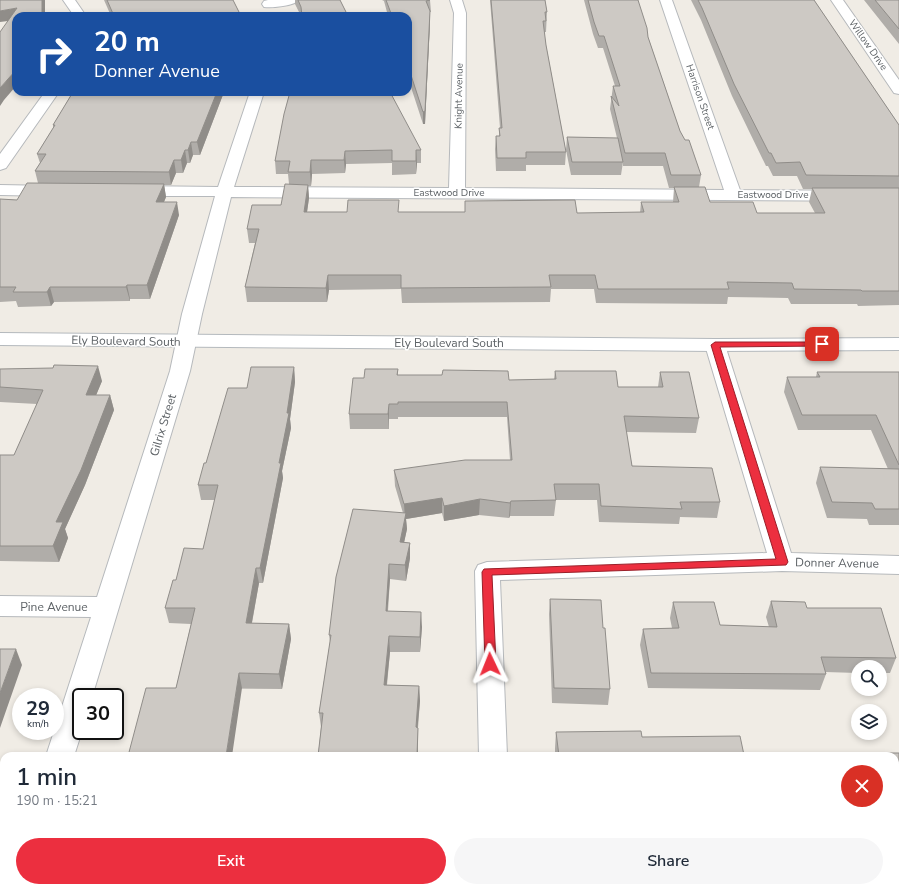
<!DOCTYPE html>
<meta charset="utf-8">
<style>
body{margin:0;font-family:"Nunito Sans",sans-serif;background:#f6f6f7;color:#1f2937;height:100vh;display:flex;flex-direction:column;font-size:15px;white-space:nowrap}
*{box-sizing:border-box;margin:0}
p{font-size:13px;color:#747a83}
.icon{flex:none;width:22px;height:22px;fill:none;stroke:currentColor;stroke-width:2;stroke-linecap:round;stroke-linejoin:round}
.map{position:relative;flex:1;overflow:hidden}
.side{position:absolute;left:0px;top:752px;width:899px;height:140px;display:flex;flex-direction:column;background:#fff;border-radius:12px 12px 0 0;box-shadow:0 2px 6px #0003}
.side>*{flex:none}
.top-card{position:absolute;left:12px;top:12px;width:400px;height:84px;border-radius:12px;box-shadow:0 2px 6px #0003;background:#1a4fa0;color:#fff;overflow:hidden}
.controls{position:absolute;left:851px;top:660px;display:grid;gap:8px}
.controls a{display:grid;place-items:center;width:36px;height:36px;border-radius:50%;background:#fff;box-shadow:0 2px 6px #0003;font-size:20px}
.speed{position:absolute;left:12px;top:688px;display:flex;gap:8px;font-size:20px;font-weight:700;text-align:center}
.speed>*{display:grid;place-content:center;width:52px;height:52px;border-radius:50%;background:#fff;box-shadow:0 2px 6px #0003;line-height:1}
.speed small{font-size:10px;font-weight:400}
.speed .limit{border:2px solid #111;border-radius:6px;background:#fff;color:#111}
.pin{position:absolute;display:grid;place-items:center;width:34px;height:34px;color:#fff;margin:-17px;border-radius:8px;box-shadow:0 2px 6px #0006}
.me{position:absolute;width:44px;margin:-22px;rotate:358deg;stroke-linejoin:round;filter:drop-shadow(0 0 3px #0008)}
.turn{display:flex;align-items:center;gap:14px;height:84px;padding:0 16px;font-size:18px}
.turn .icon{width:52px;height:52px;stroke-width:2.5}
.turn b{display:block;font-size:28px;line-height:34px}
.round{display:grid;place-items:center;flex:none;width:42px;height:42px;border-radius:21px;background:#f6f6f7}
.head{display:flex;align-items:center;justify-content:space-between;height:68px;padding:0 16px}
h1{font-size:24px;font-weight:600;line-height:30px}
.button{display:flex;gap:8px;margin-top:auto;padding:8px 16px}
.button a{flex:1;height:46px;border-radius:24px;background:#ec2f3f;color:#fff;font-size:16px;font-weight:600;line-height:46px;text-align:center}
.button a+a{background:#f6f6f7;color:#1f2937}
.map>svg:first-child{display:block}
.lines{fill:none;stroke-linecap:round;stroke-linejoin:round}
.minor-casing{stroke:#b6b9bc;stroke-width:2}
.secondary-casing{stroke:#b4b9bd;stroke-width:2}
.minor{fill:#fff;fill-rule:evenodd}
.secondary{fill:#fff;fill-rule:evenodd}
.wall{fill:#b0ada9}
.shaded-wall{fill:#908d89}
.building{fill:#cdc9c4;stroke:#908d89}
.route{fill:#ec2f3f;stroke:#991f29}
.labels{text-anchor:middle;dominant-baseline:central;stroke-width:3;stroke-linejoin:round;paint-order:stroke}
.far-street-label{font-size:10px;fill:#5d6266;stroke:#fff}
.street-label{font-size:12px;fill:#5d6266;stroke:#fff}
</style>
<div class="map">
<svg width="899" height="892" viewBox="0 0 899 892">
<rect width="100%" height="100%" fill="#f0ece5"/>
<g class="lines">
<defs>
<path id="minor" d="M63,0H75L84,13V16H72V13Z
M268,0H299C294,6 272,8 264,7L262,4L264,1Z
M450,0H462L466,13L465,188L724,190L660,0H672L740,190L899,191V201L231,197L202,314L190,371L92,697H81L82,731L74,756H46L91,617L0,616V596L97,597L170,371L182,314L215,196H135L129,194L127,191L129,188L135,186L218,187L250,92H264L234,187L449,188L454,13Z
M831,0H843L899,80V94L894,93Z
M45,92H59L6,168L0,170V154Z
M0,185L53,186L59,188L61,191L59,194L53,196L0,195Z
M715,339L722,341L725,345L791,553L899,556V574L782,571L500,580L507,756H479L475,571L478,565L487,562L767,553L705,345L708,341Z
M4,885V888H35L33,892H1Z
M481,888H513L514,892H482Z"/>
<path id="secondary" d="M0,333L715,339L899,338V350L715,351L0,345Z"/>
</defs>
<use href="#minor" class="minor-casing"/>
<use href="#secondary" class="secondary-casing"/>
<use href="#minor" class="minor"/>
<use href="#secondary" class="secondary"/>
</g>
<path class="wall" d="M104,0H233L241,16H111Z
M295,0H340L348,16H301L295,4Z
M382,0H430L431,12H430V23L425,124H423L408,78V16H388L384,1Z
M490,0H545L547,12L546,32H544L546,45L566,152L565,165H526V171H496L495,149L496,136H499V128H500Z
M584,0H638L648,37L680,131L701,175L699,187L710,202L757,213H815L809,202L812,189H803L797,176H773L768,166H766L732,96L701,20L691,0H814L899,125V305L858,306L857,304H791L788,298L728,297L727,304L596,303L594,289H551L550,302L402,303L401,289L329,290L327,302H247L245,287L255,243H249L247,229L281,205L289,184L288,174H276L275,161L290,92L421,150V163H417L416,174L392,175V163L346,164L345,173L312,174L311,186H308L309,198L307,212H465V201L577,213H640L641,202H673L674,188H669L663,166H623V162L621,175H571L566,150L567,137L617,138L610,109L613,86H615L603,48H598L593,34Z
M864,0H899V44Z
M73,92H224L200,155H193L190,163H187L183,173H176L171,185H164L166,197L164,202L179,215L150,299H130V301L54,302L51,306L18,307L16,301L0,302V199L17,200L38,183L35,171L40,163L37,154L53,128V125Z
M294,367L295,382L290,419L291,428L282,471L283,478L263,583H259L252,623L289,624L291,639L282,689L176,688L191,624L169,623L165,608L176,580L203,549L215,500H201L198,485L206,463L247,388Z
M0,369L102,381L96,395H110L114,410L85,485L65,529L68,538L59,562L0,561V455H14L37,404L0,402Z
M398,369V375L509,380L554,379L555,371L618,387H658L660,372L699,418L696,433L626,432L632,466L720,502L717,518L680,517L679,524L599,522L597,500H556L554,516H510L509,518L479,515L444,521L442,513L406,519L407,529L404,542L410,543V558L406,581L390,579L388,611L422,627L420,652H390L387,685L419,686L420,701L418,728V756H318L321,727L319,713L330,642L329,635L403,513L395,486L394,470L510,460L507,417H398V419H389V429H350L349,414L364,378Z
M817,372H899V525H869L867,519L827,518L816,483L820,467L888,469L871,430H798L784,392L787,377H816Z
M550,599L603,628L610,689L608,705L552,703L549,614Z
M771,601L807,608L896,658L890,673H880V667H858V673L825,672L826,674L820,690L648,688L640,645L643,629L672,628L670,618L673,602L720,625L769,627L766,617Z
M556,732L642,737L744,755L812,756H555V748Z
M875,753H899V828H895V756H873Z"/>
<path class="shaded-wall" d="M42,0H45V16H42Z
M17,8L16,20L0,22V11Z
M430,11V23L425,124H423V112Z
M16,70V86L4,100L0,106V88Z
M217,92H224L200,155L197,142Z
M191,142L193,155L190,163L188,150Z
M185,150L187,163L183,173L181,160Z
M416,150L417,163L416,174Z
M345,151L346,164L345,173L344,160Z
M174,160L176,173L171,185L169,172Z
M311,160L312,174L311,186L310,172Z
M164,184L166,197L158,216L156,202Z
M308,185L309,198L305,226L304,212Z
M177,202L179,215L150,299L147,285Z
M328,275L329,290L327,302L326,288Z
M127,285L130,299V301L126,287Z
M50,287L54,302L51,306L47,292Z
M98,366L102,381L90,410L86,395Z
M294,367L295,382L290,419L291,428L282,471L283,478L263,583L260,568L279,463Z
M110,395L114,410L85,485L65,529L68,538L59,562L53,546L56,522Z
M389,404V429L388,414Z
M442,498V513L406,519L407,529L401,557L400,542L405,519L404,504Z
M480,499L479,515L444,521V506Z
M511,501L510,516L509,518L510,503Z
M410,543V558L406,581L405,565Z
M389,564L390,579L386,627V611Z
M256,568L259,583L249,638L246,623Z
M421,612L422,627L420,652V637Z
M289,624L291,639L282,689L279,674Z
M389,636L390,652L385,700L384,685Z
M16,649L22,665L0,728V693Z
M239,673L242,688L232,756H226Z
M419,686L420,701L416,743V727Z
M418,728V756H417Z
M204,888H210V892H203Z"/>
<path class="building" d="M0,0H42V16H16V70L0,88V32L17,8L0,11Z
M107,0H233L241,16H114Z
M298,0H340L348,16H302L301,7Z
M386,0H430L426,1L430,11L425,111L423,112L408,66V16H392Z
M491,0H545L547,12H545L546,21H543L546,45L566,152H526V158H497L496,136H500L499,128H502Z
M588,0H638L647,28L648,37L680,131L685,140H689L701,175H671L665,153H625L611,96L619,106L613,86H620L604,36H599L594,22Z
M698,0H814L899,125V176L806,175L800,162L776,163L771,153H769L734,84L702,8Z
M875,0H899V29Z
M73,92H217L197,142H191L188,150H185L181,160H174L169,172L35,171L46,154H37L55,125H53Z
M290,92H390L421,150H416V161H392V150L345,151L344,160H311L310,172H288L290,161H275L284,114Z
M567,137L618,138L623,162H572Z
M27,183L164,184L156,202H177L147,285H127L126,287H50L47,292H13L16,287H0V199L17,200Z
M285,184L308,185L304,212H347L348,200H399L398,212H465V201L575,200L577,213L644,212L641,202H679L674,187H705L710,202H753L757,213H825L812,188H899V291H862L861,290L794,289L792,283L727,282L729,289H598L595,275H549L551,287L401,288V275H328L326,288L245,287L259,229H247L252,205H281Z
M54,365L98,366L86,395H110L81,470L56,522H63L53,546H0V455H14L43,390L0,387V369L53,368Z
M251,367H294L287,413H289L279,463H281L260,568H256L246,623L289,624L279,674L239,673L226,756H128L146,688H176L195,608H165L173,580H176L184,548L203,549L218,485H198L204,463H206L228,388H247Z
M365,369H398L397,375H442L443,370L508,371L509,380L556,379L555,371H616L618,387H663L660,372H689L699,418L624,416L632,466L712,468L720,502H680L682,509L601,506L599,484H554L556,500L511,501L510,503L480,499L444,506L442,498L404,504L394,470L465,460H512L507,402H398V404H389L388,414H349L353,378H364Z
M817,372H899V465L876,415H802L787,377H820Z
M820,467L899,469V509H875L872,503L832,502Z
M353,509L406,513L400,542L410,543L405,565L389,564L386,611L421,612L420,637L389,636L384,685L419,686L416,727L418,728L417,756H318L323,713H319L331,635H329L336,577Z
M550,599L601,600L603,628H605L610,689L554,688Z
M771,601L805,602L807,608H881L896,658L821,657L826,674L651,673L643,629L679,628L673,602H714L720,625L777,627Z
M0,649H16L0,693Z
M641,731L642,737L740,736L744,755L812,756H559L556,732Z
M875,753H899V813H895V756H876Z
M96,888H204L203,892H96Z
M298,888H410L409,892H297Z"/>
<path class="route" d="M822,342L826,344L825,346L720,347L788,562L786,565L492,575L496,664L494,667H486L485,664L482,572L484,569L776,559L711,345L715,342Z"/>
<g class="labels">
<g class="far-street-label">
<text transform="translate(868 45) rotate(55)">Willow Drive</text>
<text transform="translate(459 96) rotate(-89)">Knight Avenue</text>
<text transform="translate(700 97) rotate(71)">Harrison Street</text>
<text x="449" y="193">Eastwood Drive</text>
<text x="773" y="195">Eastwood Drive</text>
</g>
<g class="street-label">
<text transform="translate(126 341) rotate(1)">Ely Boulevard South</text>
<text x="449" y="343">Ely Boulevard South</text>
<text transform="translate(163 425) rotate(-73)">Gilrix Street</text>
<text transform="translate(837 563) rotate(1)">Donner Avenue</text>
<text x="54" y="607">Pine Avenue</text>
</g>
</g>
</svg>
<div class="controls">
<a><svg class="icon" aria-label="search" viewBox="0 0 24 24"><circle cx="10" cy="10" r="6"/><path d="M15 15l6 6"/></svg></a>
<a><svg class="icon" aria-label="layers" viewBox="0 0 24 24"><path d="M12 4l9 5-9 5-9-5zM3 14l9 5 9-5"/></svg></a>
</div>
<div class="speed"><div>29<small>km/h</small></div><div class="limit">30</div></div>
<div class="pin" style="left:822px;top:344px;background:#d93025"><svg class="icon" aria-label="arrive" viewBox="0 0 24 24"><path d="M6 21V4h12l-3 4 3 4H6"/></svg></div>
<svg class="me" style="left:490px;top:664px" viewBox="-20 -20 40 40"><path d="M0-17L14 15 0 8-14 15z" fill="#ec2f3f" stroke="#fff" stroke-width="4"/></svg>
<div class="top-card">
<div class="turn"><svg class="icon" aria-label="right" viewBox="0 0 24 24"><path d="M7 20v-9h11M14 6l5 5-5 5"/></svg><div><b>20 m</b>Donner Avenue</div></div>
</div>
<section class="side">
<div class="head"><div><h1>1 min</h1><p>190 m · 15:21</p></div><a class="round" style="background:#d93025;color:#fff"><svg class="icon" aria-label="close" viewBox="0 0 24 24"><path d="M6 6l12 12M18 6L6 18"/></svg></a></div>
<div class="button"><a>Exit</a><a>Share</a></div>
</section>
</div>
